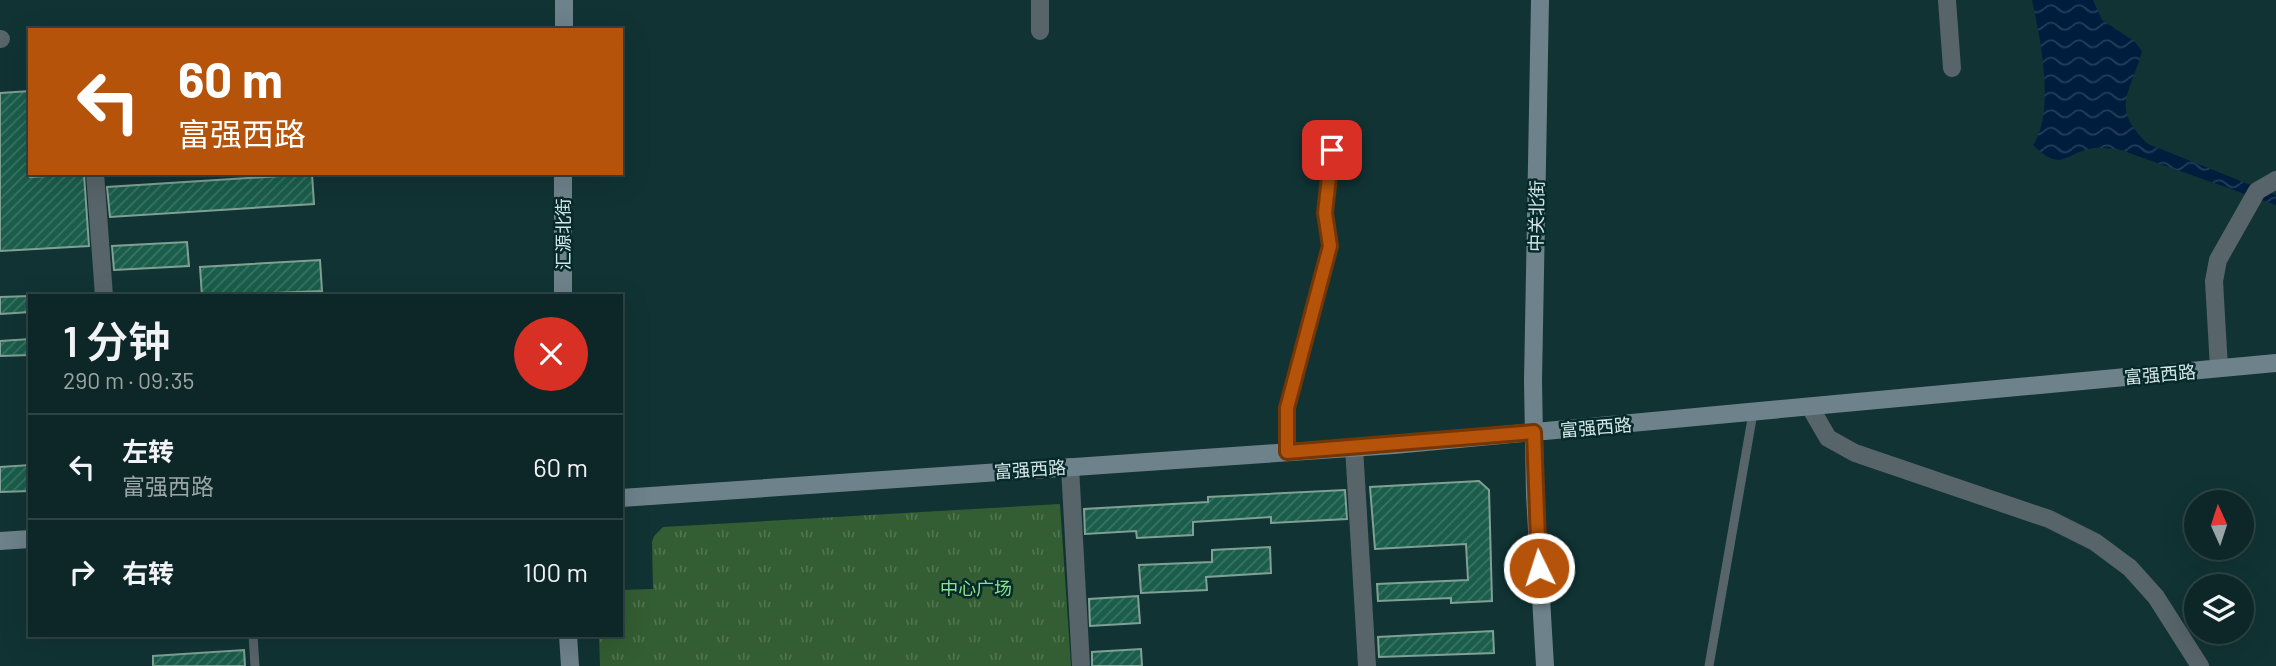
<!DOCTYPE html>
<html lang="zh">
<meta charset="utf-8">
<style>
body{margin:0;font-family:Barlow,"Noto Sans SC",sans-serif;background:#1b3233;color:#f1f3f6;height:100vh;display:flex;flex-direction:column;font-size:26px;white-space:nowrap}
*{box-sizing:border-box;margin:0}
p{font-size:23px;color:#9aa5a7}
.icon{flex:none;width:38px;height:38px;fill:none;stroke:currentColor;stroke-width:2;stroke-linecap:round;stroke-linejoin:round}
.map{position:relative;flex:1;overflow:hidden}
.panel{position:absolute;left:28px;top:294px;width:595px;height:343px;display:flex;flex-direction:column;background:#0d2627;border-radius:0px;box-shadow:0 7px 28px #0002,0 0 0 2px #2d4344}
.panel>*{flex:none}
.top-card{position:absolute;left:28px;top:28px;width:595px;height:147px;border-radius:0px;box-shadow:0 7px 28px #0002,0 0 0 2px #2d4344;background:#b45309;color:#fff;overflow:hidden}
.needle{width:46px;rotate:357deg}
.fabs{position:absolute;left:2184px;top:490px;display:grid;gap:14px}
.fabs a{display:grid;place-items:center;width:70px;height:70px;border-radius:50%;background:#0d2627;box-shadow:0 7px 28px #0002,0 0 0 2px #2d4344;font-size:35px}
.pin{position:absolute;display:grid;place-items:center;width:60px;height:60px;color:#fff;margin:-30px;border-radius:14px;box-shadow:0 4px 10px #0006}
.me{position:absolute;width:77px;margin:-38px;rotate:356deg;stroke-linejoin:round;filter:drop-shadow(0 0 5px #0008)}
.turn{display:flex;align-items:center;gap:24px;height:147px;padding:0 35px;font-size:32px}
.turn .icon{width:91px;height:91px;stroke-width:2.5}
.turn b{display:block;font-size:49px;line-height:60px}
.round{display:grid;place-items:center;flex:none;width:74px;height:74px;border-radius:37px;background:#1b3233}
.headline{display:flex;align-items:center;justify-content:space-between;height:119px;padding:0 35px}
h1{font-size:42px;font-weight:600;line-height:52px}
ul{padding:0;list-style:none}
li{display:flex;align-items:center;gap:21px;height:105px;padding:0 35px;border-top:2px solid #2d4344}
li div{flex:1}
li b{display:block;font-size:26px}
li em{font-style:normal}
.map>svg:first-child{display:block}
.park{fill:url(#park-tufts)}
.water{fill:url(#water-waves)}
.building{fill:url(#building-hatch);stroke:#80a094;stroke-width:2}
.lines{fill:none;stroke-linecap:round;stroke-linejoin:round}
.lane{stroke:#576469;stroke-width:9}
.street{stroke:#576469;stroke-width:18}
.secondary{stroke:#6e828b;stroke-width:18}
.route-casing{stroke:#753606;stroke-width:18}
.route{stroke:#b45309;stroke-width:12}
.labels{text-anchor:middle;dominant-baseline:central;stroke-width:5;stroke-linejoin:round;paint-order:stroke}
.street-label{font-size:18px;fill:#d3e5e6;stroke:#06292a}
.park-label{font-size:18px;fill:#8be387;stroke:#06292a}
</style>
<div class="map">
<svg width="2276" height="666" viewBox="0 0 2276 666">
<defs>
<pattern id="park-tufts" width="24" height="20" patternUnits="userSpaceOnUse" patternTransform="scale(1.75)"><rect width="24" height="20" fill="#335d32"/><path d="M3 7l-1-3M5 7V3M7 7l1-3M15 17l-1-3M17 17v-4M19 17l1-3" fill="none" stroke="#507450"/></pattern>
<pattern id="water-waves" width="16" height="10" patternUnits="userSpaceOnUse" patternTransform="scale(1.75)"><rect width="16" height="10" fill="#001d3e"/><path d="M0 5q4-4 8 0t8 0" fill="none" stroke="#243e5a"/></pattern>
<pattern id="building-hatch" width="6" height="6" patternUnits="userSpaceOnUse" patternTransform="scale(1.75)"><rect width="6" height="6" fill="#1a5d4a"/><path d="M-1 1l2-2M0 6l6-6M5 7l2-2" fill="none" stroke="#3a7464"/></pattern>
</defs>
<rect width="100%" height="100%" fill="#113334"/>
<path class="park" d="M1060,504L1071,666H600L599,635H621V590L653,589L652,542L654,536L663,527Z"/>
<path class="water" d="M2032,0H2093L2102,20L2134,41L2142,51C2131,93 2109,107 2148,144L2276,195V205L2118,149C2111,149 2103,147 2095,148C2065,152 2062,174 2033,145C2056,114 2040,36 2032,0Z"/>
<path class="building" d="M30,91V177L84,174L89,246L0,251V93Z
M312,174L314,204L110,217L107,187Z
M187,242L189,266L114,270L112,246Z
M320,260L322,291L202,296L200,267Z
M30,296V312L0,314V297Z
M30,339V355L0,356V341Z
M30,465V491L0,492V467Z
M1479,481L1489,490L1492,601L1451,603V598L1378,601L1377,584L1468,580L1466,544L1375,549L1370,487Z
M1345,490L1347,519L1271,523V517L1193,522V535L1137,538L1136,531L1085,534L1084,509L1208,502V497Z
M1270,547L1271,573L1206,577L1207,590L1141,593L1139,565L1212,562V550Z
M1138,596L1140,623L1090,626L1089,599Z
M1493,631L1494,653L1379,657L1378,637Z
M1141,649L1142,666H1092V652Z
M244,650L245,666H153V656Z"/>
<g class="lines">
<path class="lane" d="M1287,452V408L1330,246L1325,213L1332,150
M253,635L255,666
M1709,666L1753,413"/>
<path class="street" d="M1947,0L1952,68
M1040,31V0
M0,39H1
M95,173L104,296
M2219,368L2214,281L2218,260L2257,191L2276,180
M1810,407L1828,438L1855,453L2049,519L2095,542L2130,568L2156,597L2200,666
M1354,447L1367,666
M1070,467L1081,666"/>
<path class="secondary" d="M1540,0L1533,381L1535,495L1545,666
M564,30V0
M563,296V173
M621,498L1394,445L2276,363
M0,541L30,539
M568,635L570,666"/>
</g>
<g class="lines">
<defs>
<path id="route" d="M1332,150L1325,213L1330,246L1287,408V452L1534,432L1539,568"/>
</defs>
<use href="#route" class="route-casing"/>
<use href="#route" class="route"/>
</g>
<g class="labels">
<g class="street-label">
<text transform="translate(1536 216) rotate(-89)">中关北街</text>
<text transform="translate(563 234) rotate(-90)">汇源北街</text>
<text transform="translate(2160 374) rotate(-5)">富强西路</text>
<text transform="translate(1596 427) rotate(-5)">富强西路</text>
<text transform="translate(1030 469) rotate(-4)">富强西路</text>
</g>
<g class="park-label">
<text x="976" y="588">中心广场</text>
</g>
</g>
</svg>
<div class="fabs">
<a><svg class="needle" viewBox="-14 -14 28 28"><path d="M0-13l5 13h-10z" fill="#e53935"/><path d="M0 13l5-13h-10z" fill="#9aa5a7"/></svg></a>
<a><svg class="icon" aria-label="layers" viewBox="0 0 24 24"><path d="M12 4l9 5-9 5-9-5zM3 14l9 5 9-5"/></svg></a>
</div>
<div class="pin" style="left:1332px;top:150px;background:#d93025"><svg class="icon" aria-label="arrive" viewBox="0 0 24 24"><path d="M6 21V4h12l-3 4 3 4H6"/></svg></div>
<svg class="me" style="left:1539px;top:568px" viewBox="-20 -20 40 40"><circle r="17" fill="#b45309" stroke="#fff" stroke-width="3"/><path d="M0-11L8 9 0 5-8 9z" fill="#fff"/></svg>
<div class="top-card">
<div class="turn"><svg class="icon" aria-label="left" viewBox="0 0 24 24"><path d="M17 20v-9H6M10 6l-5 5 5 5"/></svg><div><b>60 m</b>富强西路</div></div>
</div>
<section class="panel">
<div class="headline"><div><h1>1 分钟</h1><p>290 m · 09:35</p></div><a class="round" style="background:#d93025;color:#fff"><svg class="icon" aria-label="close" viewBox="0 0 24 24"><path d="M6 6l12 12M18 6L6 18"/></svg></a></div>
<ul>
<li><svg class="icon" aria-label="left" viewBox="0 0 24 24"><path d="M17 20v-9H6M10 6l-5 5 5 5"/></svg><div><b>左转</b><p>富强西路</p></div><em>60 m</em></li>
<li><svg class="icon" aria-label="right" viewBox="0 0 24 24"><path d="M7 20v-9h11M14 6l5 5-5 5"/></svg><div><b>右转</b></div><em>100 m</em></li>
</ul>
</section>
</div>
